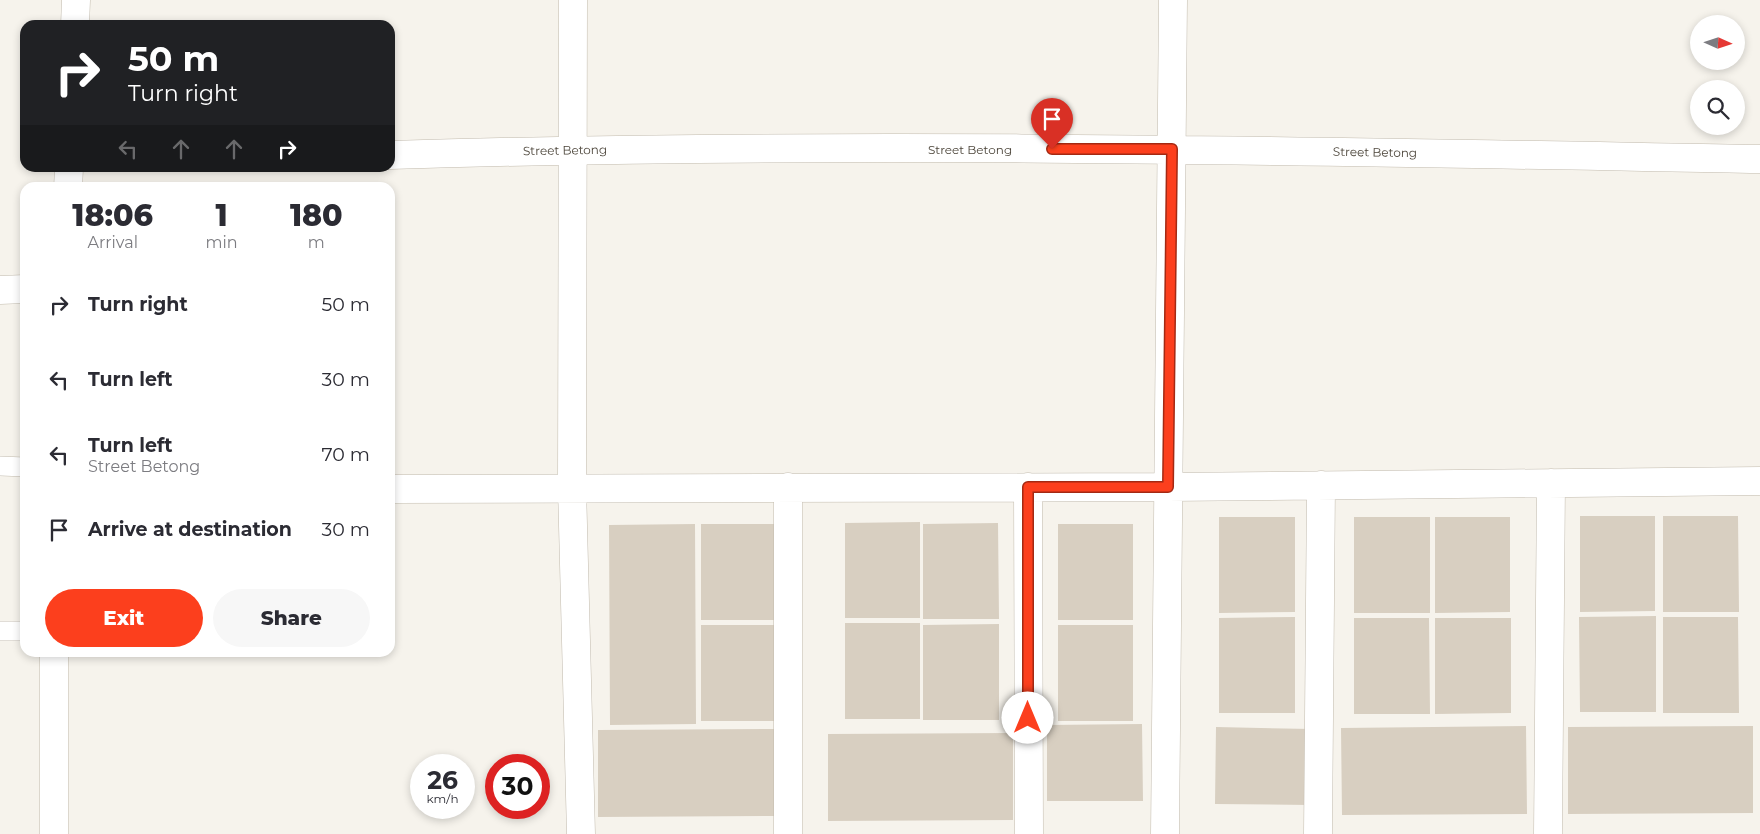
<!DOCTYPE html>
<style>
body{margin:0;font-family:Montserrat,sans-serif;background:#f7f7f7;color:#2b2b33;height:100vh;display:flex;flex-direction:column;font-size:19px;white-space:nowrap}
*{box-sizing:border-box;margin:0}
p{font-size:16px;color:#7c7c81}
.icon{flex:none;width:28px;height:28px;fill:none;stroke:currentColor;stroke-width:2;stroke-linecap:round;stroke-linejoin:round}
.map{position:relative;flex:1;overflow:hidden}
.panel{position:absolute;left:20px;top:182px;width:375px;height:475px;display:flex;flex-direction:column;background:#fff;border-radius:15px;box-shadow:0 2px 8px #0003}
.panel>*{flex:none}
.guide{position:absolute;left:20px;top:20px;width:375px;height:152px;border-radius:15px;box-shadow:0 2px 8px #0003;background:#202124;color:#fff;overflow:hidden}
.needle{width:32px;rotate:93deg}
.fabs{position:absolute;left:1690px;top:15px;display:grid;gap:10px}
.fabs a{display:grid;place-items:center;width:55px;height:55px;border-radius:50%;background:#fff;box-shadow:0 2px 8px #0003;font-size:25px}
.speed{position:absolute;left:410px;top:754px;display:flex;gap:10px;font-size:25px;font-weight:700;text-align:center}
.speed>*{display:grid;place-content:center;width:65px;height:65px;border-radius:50%;background:#fff;box-shadow:0 2px 8px #0003;line-height:1}
.speed small{font-size:12px;font-weight:400}
.speed .limit{border:8px solid #d22;background:#fff;color:#111}
.pin{position:absolute;display:grid;place-items:center;width:42px;height:42px;color:#fff;margin:-51px -21px;border-radius:50% 50% 50% 0;rotate:-45deg;box-shadow:0 0 5px #0007}
.pin .icon{rotate:45deg}
.me{position:absolute;width:55px;margin:-28px;rotate:0deg;stroke-linejoin:round;filter:drop-shadow(0 0 4px #0008)}
.turn{display:flex;align-items:center;gap:18px;height:105px;padding:0 25px;font-size:22px}
.turn .icon{width:65px;height:65px;stroke-width:2.5}
.turn b{display:block;font-size:35px;line-height:42px}
.lanes{display:flex;align-items:center;height:48px;padding:0 25px;background:#0003;justify-content:center;gap:25px;direction:ltr}
.lanes .off{opacity:.35}
.eta{display:flex;justify-content:space-evenly;align-items:center;height:85px;text-align:center}
.eta b{font-size:30px;font-weight:800;line-height:35px}
.primary-button{display:flex;gap:10px;margin-top:auto;padding:10px 25px}
.primary-button a{flex:1;height:58px;border-radius:30px;background:#fc3f1d;color:#fff;font-size:20px;font-weight:800;line-height:58px;text-align:center}
.primary-button a+a{background:#f7f7f7;color:#2b2b33}
ul{padding:0;list-style:none}
li{display:flex;align-items:center;gap:15px;height:75px;padding:0 25px}
li div{flex:1}
li b{display:block;font-size:19px}
li em{font-style:normal}
.map>svg:first-child{display:block}
.building{fill:#d8cfc1}
.lines{fill:none;stroke-linecap:round;stroke-linejoin:round}
.service-casing{stroke:#c2bbae;stroke-width:20}
.minor-casing{stroke:#c2bbae;stroke-width:29}
.service{stroke:#fff;stroke-width:19}
.minor{stroke:#fff;stroke-width:28}
.route-casing{stroke:#a42913;stroke-width:12}
.route{stroke:#fc3f1d;stroke-width:9}
.labels{text-anchor:middle;dominant-baseline:central;stroke-width:4.5;stroke-linejoin:round;paint-order:stroke}
.street-label{font-size:12px;fill:#4b4439;stroke:#fff}
</style>
<div class="map">
<svg width="1760" height="834" viewBox="0 0 1760 834">
<rect width="100%" height="100%" fill="#f6f3ec"/>
<path class="building" d="M1580,516H1655V611L1580,612Z
M1663,516H1738L1739,612H1663Z
M1219,517H1295V612L1219,613Z
M1354,517H1430V613H1354Z
M1435,517H1510V612L1435,613Z
M920,522V618H845V523Z
M998,523L999,619H923V524Z
M695,524L696,724L610,725L609,525Z
M701,524H777V620H701Z
M1058,524H1133V620H1058Z
M1656,616V712H1580L1579,617Z
M1295,617V713H1219V618Z
M1663,617H1738L1739,713H1663Z
M1354,618H1429L1430,714H1354Z
M1435,618H1511V713L1435,714Z
M845,623H920V719H845Z
M999,624V720H923V625Z
M701,625H777V721H701Z
M1058,625H1133V721H1058Z
M1142,724L1143,801H1047V725Z
M1526,726L1527,814L1342,815L1341,728Z
M1753,726V813L1568,814V727Z
M1216,727L1311,729L1310,805L1215,804Z
M782,729L783,816L598,817V730Z
M1013,733V820L828,821V734Z"/>
<g class="lines">
<defs>
<path id="service" d="M0,466L25,467
M0,631H25"/>
<path id="minor" d="M573,0L572,487L581,834
M75,25L76,0
M390,155C846,141 1303,151 1760,159
M68,188L69,168
M0,290L25,289
M1028,487L1029,834
M390,489L1168,487L1760,481
M54,652V834
M788,834V487
M1165,834L1173,0
M1318,834L1321,485
M1548,834L1551,483"/>
</defs>
<use href="#service" class="service-casing"/>
<use href="#minor" class="minor-casing"/>
<use href="#service" class="service"/>
<use href="#minor" class="minor"/>
</g>
<g class="lines">
<defs>
<path id="route" d="M1028,718V487H1168L1172,149H1052"/>
</defs>
<use href="#route" class="route-casing"/>
<use href="#route" class="route"/>
</g>
<g class="labels">
<g class="street-label">
<text x="970" y="149">Street Betong</text>
<text transform="translate(565 150) rotate(-1)">Street Betong</text>
<text transform="translate(1375 152) rotate(1)">Street Betong</text>
</g>
</g>
</svg>
<div class="fabs">
<a><svg class="needle" viewBox="-14 -14 28 28"><path d="M0-13l5 13h-10z" fill="#e53935"/><path d="M0 13l5-13h-10z" fill="#7c7c81"/></svg></a>
<a><svg class="icon" aria-label="search" viewBox="0 0 24 24"><circle cx="10" cy="10" r="6"/><path d="M15 15l6 6"/></svg></a>
</div>
<div class="speed"><div>26<small>km/h</small></div><div class="limit">30</div></div>
<div class="pin" style="left:1052px;top:149px;background:#d93025"><svg class="icon" aria-label="arrive" viewBox="0 0 24 24"><path d="M6 21V4h12l-3 4 3 4H6"/></svg></div>
<svg class="me" style="left:1028px;top:718px" viewBox="-20 -20 40 40"><circle r="19" fill="#fff"/><path d="M0-13L10 11 0 6-10 11z" fill="#fc3f1d"/></svg>
<div class="guide">
<div class="turn"><svg class="icon" aria-label="right" viewBox="0 0 24 24"><path d="M7 20v-9h11M14 6l5 5-5 5"/></svg><div><b>50 m</b>Turn right</div></div>
<div class="lanes"><svg class="icon off" aria-label="left" viewBox="0 0 24 24"><path d="M17 20v-9H6M10 6l-5 5 5 5"/></svg><svg class="icon off" aria-label="ahead" viewBox="0 0 24 24"><path d="M12 20V5M6 11l6-6 6 6"/></svg><svg class="icon off" aria-label="ahead" viewBox="0 0 24 24"><path d="M12 20V5M6 11l6-6 6 6"/></svg><svg class="icon" aria-label="right" viewBox="0 0 24 24"><path d="M7 20v-9h11M14 6l5 5-5 5"/></svg></div>
</div>
<section class="panel">
<div class="eta">
<div><b>18:06</b><p>Arrival</p></div>
<div><b>1</b><p>min</p></div>
<div><b>180</b><p>m</p></div>
</div>
<ul>
<li><svg class="icon" aria-label="right" viewBox="0 0 24 24"><path d="M7 20v-9h11M14 6l5 5-5 5"/></svg><div><b>Turn right</b></div><em>50 m</em></li>
<li><svg class="icon" aria-label="left" viewBox="0 0 24 24"><path d="M17 20v-9H6M10 6l-5 5 5 5"/></svg><div><b>Turn left</b></div><em>30 m</em></li>
<li><svg class="icon" aria-label="left" viewBox="0 0 24 24"><path d="M17 20v-9H6M10 6l-5 5 5 5"/></svg><div><b>Turn left</b><p>Street Betong</p></div><em>70 m</em></li>
<li><svg class="icon" aria-label="arrive" viewBox="0 0 24 24"><path d="M6 21V4h12l-3 4 3 4H6"/></svg><div><b>Arrive at destination</b></div><em>30 m</em></li>
</ul>
<div class="primary-button"><a>Exit</a><a>Share</a></div>
</section>
</div>
